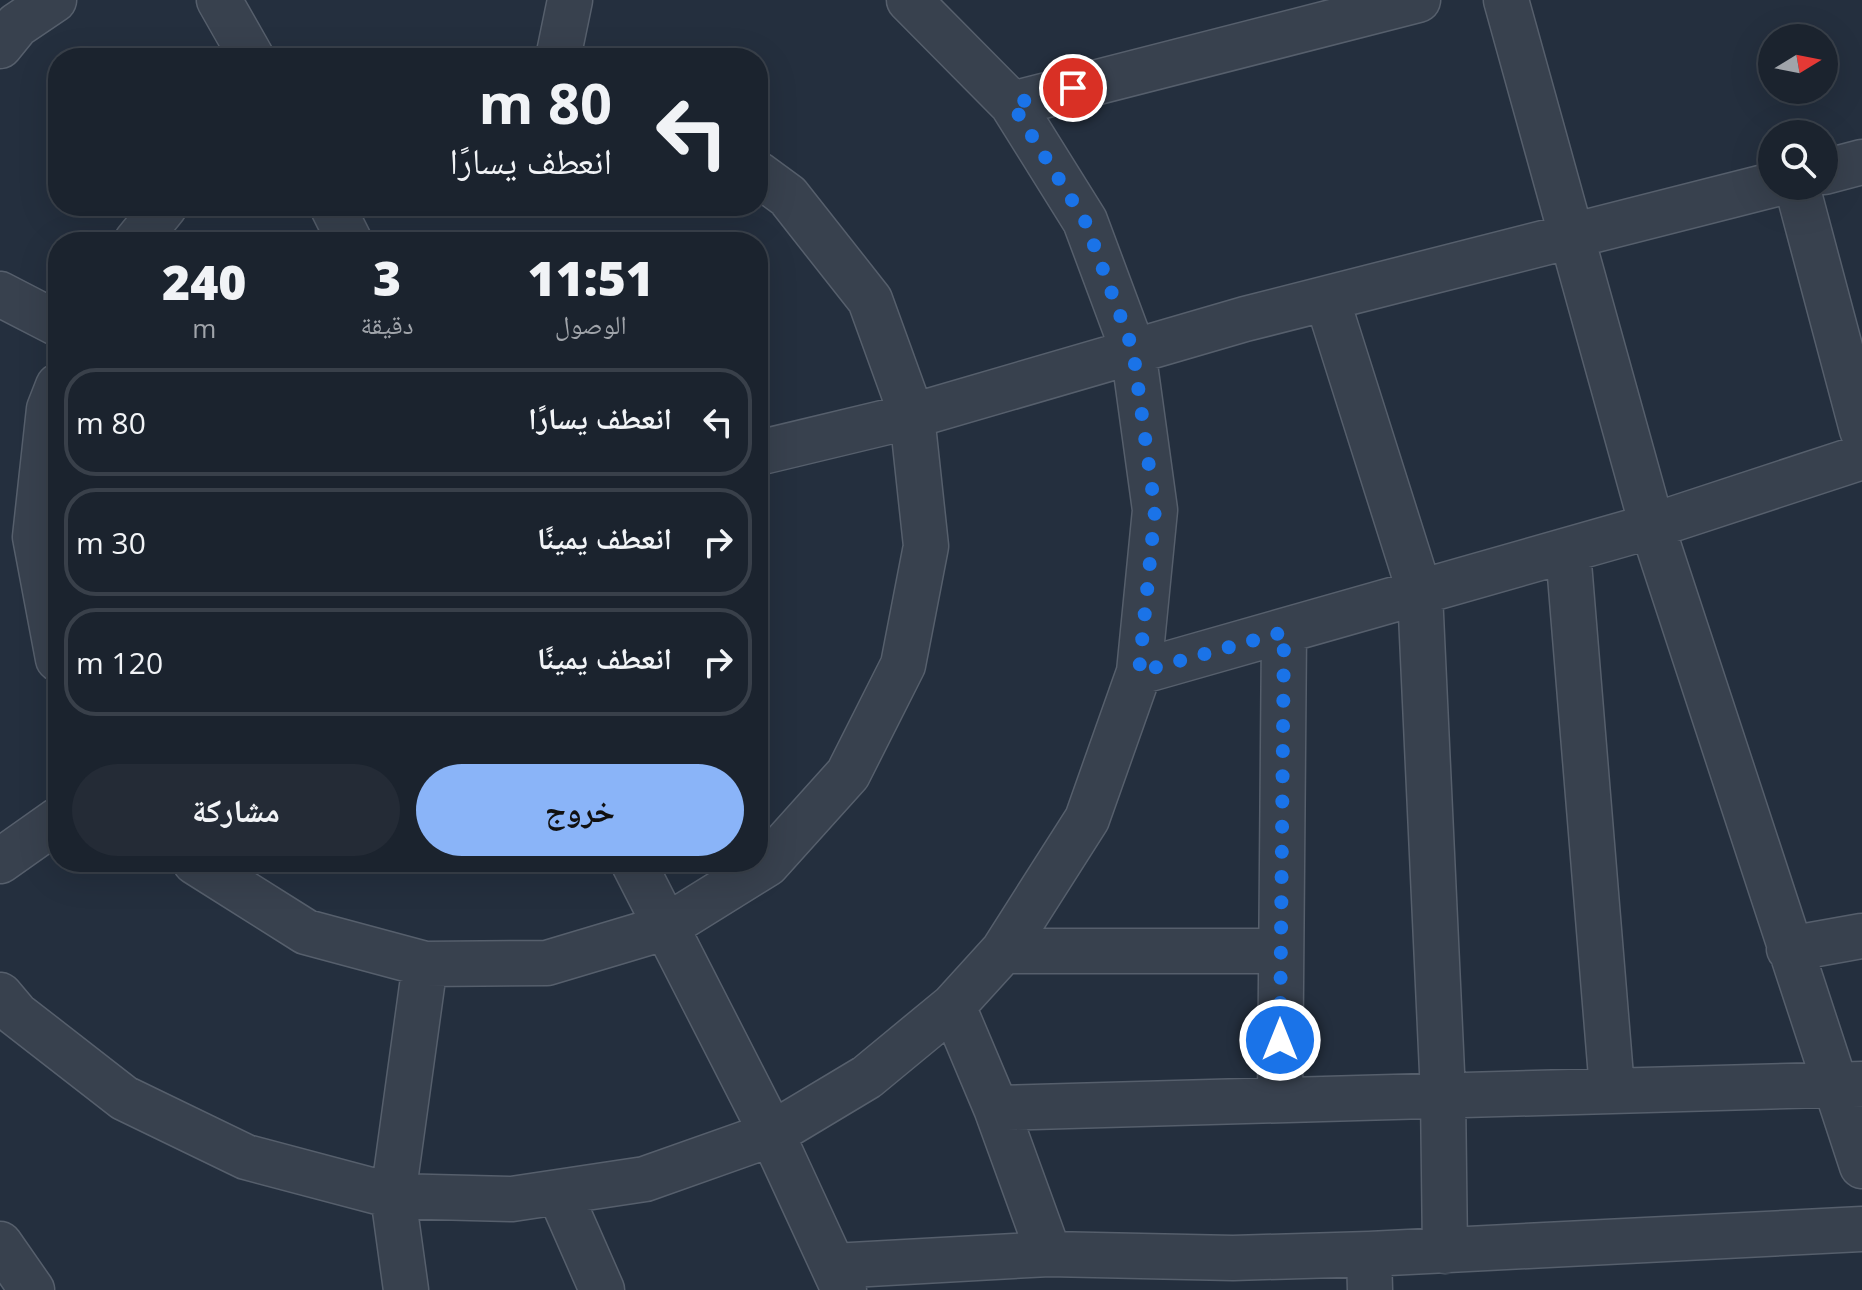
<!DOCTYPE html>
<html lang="ar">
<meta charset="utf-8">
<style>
body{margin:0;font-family:"Open Sans","Noto Naskh Arabic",sans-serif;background:#242b36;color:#f1f3f6;direction:rtl;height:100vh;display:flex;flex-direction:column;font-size:30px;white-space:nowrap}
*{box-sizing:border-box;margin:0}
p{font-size:26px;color:#a0a4aa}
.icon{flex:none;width:44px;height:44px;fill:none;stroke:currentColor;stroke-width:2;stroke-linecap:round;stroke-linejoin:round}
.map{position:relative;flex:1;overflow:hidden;direction:ltr}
.details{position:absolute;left:48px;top:232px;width:720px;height:640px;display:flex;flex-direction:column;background:#1b232e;border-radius:32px;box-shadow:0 8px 32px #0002,0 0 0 2px #39404a;direction:rtl}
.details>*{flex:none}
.banner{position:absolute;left:48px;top:48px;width:720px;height:168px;border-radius:32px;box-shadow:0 8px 32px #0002,0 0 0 2px #39404a;direction:rtl;background:#1b232e;color:#f1f3f6;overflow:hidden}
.needle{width:52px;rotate:80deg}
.buttons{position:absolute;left:1758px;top:24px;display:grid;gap:16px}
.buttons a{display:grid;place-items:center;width:80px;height:80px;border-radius:50%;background:#1b232e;box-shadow:0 8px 32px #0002,0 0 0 2px #39404a;font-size:40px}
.pin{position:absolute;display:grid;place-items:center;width:68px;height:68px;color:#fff;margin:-34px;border:4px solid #fff;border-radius:50%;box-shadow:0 2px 8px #0007}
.me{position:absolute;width:88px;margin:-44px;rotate:0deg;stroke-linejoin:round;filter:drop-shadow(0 0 6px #0008)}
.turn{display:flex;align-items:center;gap:28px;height:168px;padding:0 24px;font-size:36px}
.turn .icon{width:104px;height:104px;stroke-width:2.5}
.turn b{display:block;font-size:56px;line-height:68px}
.eta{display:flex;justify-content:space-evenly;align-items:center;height:136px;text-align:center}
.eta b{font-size:48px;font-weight:800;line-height:56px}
.cta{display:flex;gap:16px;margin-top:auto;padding:16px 24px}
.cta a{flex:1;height:92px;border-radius:48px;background:#8ab4f8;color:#111;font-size:32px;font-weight:800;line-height:92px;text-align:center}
.cta a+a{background:#242b36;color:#f1f3f6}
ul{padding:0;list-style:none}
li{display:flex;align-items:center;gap:24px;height:108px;margin:0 16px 12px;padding:0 8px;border:4px solid #39404a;border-radius:32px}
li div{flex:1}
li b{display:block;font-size:30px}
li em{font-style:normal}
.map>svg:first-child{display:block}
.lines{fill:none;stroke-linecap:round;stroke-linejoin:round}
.minor-casing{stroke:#565f6c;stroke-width:47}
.minor{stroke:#38414e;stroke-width:44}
.route{stroke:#1a73e8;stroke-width:14;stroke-dasharray:0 25.2}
</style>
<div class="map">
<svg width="1862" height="1290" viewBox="0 0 1862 1290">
<rect width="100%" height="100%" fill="#242f3e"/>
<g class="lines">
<defs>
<path id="minor" d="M219,0L252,58
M1506,0L1652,526L1862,1166
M0,46L17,25L54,0
M558,58L570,0
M1012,104L1418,0
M1824,172L1862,162
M1797,186L1862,430
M332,206L350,242
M136,242L165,206
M0,294L58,324
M1327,299L1420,593L1443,1094L1445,1251
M58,386L49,409L35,537L58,659
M758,453L912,416L1245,319L1772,185
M1568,551L1612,1089
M1139,672L1652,526L1862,457
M0,861L58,820
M195,862L306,932L425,964L547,963L664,928L767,864L848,774L903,665L926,546L912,416L870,300L788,196L758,174
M633,862L772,1134L844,1290
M1789,949L1862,936
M1003,951H1279
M0,995L16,1014L124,1098L246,1157L393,1196L512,1199L645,1179L772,1134L867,1077L953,1006L1003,951L1087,819L1139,672L1155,510L1133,350L1085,221L1012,104L909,0
M953,1006L996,1108L1049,1254
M1280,1099L1284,632
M996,1108L1862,1084
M559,1192L602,1290
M0,1244L32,1290
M1369,1254L1370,1290
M833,1266L1049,1254L1233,1258L1369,1254L1862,1229
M406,1290L393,1196L425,964"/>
</defs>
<use href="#minor" class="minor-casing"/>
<use href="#minor" class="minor"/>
</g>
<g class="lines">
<path class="route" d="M1073,88L1012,104L1085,221L1133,350L1155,510L1139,672L1284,632L1280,1040"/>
</g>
</svg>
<div class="buttons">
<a><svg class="needle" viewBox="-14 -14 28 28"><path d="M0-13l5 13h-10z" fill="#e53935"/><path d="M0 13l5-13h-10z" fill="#a0a4aa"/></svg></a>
<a><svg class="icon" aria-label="search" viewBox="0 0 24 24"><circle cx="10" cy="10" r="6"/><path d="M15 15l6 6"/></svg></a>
</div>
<div class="pin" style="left:1073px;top:88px;background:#d93025"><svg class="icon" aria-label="arrive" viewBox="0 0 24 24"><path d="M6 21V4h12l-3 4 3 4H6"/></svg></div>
<svg class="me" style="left:1280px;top:1040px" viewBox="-20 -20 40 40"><circle r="17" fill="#1a73e8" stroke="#fff" stroke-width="3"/><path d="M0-11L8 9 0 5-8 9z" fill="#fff"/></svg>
<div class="banner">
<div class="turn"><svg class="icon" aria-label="left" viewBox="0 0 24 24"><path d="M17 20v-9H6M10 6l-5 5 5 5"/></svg><div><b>80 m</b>انعطف يسارًا</div></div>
</div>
<section class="details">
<div class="eta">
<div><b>11:51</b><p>الوصول</p></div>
<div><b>3</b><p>دقيقة</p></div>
<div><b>240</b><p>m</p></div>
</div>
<ul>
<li><svg class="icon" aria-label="left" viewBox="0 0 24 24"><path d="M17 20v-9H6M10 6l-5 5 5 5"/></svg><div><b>انعطف يسارًا</b></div><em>80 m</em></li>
<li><svg class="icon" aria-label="right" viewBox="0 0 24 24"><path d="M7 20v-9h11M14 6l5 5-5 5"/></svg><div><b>انعطف يمينًا</b></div><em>30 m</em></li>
<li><svg class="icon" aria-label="right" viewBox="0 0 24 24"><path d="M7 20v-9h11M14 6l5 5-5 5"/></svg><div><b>انعطف يمينًا</b></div><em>120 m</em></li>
</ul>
<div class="cta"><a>خروج</a><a>مشاركة</a></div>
</section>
</div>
